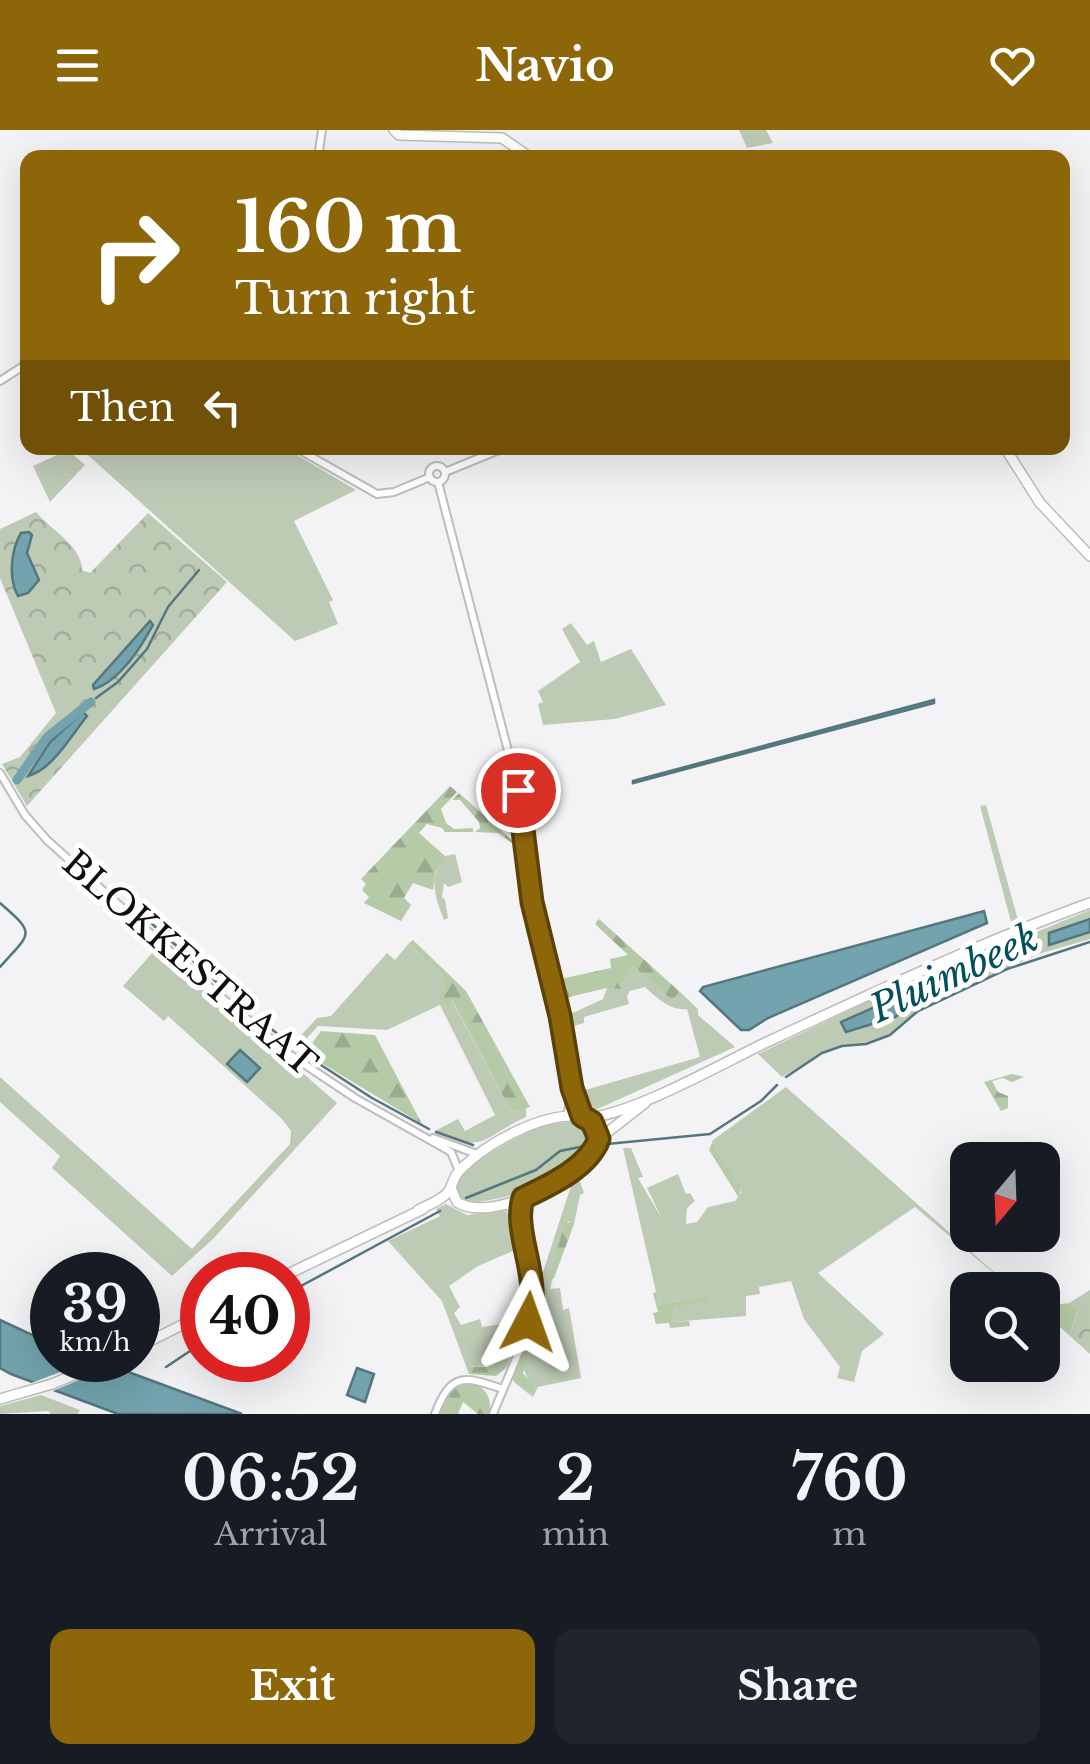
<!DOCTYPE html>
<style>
body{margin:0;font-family:"Libre Baskerville",serif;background:#20242c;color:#f1f3f6;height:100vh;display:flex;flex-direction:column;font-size:38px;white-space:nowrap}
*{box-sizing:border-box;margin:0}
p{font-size:32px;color:#9ea1a6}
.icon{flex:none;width:55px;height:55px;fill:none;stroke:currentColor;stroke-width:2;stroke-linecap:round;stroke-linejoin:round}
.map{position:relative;height:1284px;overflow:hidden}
.panel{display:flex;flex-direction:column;background:#171b24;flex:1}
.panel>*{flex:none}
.top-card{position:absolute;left:20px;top:20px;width:1050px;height:305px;border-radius:20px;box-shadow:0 10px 40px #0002;background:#8d6609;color:#fff;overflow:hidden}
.needle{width:65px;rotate:199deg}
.controls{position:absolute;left:950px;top:1012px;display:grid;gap:20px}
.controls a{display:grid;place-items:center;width:110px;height:110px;border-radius:20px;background:#171b24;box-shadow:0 10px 40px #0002;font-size:50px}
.speed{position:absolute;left:30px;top:1122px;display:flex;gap:20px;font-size:50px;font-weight:700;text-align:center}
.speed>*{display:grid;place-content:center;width:130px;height:130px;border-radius:50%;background:#171b24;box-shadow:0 10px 40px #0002;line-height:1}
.speed small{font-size:25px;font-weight:400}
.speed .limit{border:15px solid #d22;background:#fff;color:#111}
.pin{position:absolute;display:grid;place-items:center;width:85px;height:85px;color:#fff;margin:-42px;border:5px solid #fff;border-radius:50%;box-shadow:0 2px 10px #0007}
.me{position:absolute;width:110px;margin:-55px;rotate:4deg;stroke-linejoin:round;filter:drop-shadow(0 0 8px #0008)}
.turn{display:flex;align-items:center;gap:35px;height:210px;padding:0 50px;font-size:45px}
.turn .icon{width:130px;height:130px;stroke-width:2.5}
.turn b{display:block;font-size:70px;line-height:85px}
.then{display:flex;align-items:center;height:95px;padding:0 50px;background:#0003;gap:20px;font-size:38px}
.eta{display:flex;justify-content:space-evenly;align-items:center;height:170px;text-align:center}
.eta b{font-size:60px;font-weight:700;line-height:70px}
.button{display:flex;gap:20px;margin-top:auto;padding:20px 50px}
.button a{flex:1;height:115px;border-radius:20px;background:#8d6609;color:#fff;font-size:40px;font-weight:700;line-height:115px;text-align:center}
.button a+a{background:#20242c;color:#f1f3f6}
header{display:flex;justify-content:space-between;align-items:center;height:130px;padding:0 50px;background:#8d6609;color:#fff;font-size:45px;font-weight:700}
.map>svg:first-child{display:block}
.green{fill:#bdcab4;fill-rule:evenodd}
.forest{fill:url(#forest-firs)}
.park{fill:url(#park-crowns)}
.water{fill:#72a3ae;stroke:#54767e;stroke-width:2.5}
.pier{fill:#f3f3f5}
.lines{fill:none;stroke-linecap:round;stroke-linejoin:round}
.stream{stroke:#54767e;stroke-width:2.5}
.river{stroke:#72a3ae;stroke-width:9}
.minor-casing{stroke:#bcbdbe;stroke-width:10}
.major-casing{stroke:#bcbdbe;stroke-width:12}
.minor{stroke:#fff;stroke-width:6}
.major{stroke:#fff;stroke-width:9}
.route-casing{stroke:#5c4206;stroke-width:25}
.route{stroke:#8d6609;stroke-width:18}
.labels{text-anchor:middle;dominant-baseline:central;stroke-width:10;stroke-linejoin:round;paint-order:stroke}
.street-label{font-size:35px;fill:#0e0e0f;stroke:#fff}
.water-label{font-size:38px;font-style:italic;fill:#034f5b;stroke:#fff}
</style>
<header><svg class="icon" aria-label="menu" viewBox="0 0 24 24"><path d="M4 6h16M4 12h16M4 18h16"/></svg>Navio<svg class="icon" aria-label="heart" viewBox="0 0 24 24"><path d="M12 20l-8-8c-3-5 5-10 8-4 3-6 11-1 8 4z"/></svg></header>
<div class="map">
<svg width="1090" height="1284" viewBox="0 0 1090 1284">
<defs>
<pattern id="forest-firs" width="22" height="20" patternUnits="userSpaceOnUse" patternTransform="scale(2.5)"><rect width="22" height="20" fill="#b5caa6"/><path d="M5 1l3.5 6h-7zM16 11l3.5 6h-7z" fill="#9aac8e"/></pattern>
<pattern id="park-crowns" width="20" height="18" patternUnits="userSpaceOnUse" patternTransform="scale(2.5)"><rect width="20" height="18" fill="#bdcab4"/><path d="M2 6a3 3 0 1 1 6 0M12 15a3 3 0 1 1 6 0" fill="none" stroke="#a1ac9a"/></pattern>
</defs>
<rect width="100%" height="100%" fill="#f3f3f5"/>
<path class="green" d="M739,0H766L773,13L747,18Z
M80,318H285L356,360L294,391L333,470L329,472L338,494L295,511Z
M68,320L85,335L50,372L33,336Z
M571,493L587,515L594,511L601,532L631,519L666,575L615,589L543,595L538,574L543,572L538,561L580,532L562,499Z
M986,675L1018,790L1011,792L980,676Z
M455,724L462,752L448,757L444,753L442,768L445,769L448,788L444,790C435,767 428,748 445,726Z
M1090,780V789L1049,803L1050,814L1090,802V809L1042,823L960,858L921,878L892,903L864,913L832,918L782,947L758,924L873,869ZM992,826L1000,832L914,874L841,893Z
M144,805L337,973L213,1109L172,1146L52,1038L60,1026L0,972V947L192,1119L290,1014L291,1001L282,989L168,886L164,891L123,856L153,822L140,809Z
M409,813L444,847L451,869L509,977L514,982L526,978V987C482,1007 485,1025 435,1001L458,989L465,1001L495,985L440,875L387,900L318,896L299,917L294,913L317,888L331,886L387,823L395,830Z
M632,835L672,869L680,862L698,879V885L735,917L593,981L583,973L568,904L585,960L700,927L687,879C670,881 656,867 645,857L630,861L627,866L629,874L584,887V893L566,898L564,887L603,869L607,858H621Z
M786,957L1014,1160L915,1077L818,1143L884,1204L862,1221L854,1252L837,1248L840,1237L804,1189L791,1151L759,1157L760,1164L746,1166V1186L671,1192L673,1178L707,1172L706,1165L659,1175L623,1018H631L643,1047L638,1048L662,1089L647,1058L678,1044L686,1064L690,1063L695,1071L687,1078L686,1094L697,1092L708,1077L735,1071L741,1063L740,1055L714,1017L713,1010Z
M577,991L589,996L592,1012C567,1051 515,1068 471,1073C418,1055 522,1004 538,998C551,994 564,992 577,991Z
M573,1047L580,1051L584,1063L580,1065L574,1094L568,1091L550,1159L560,1158L563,1180L569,1178L581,1248L538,1257L533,1267L515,1253L532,1263L524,1239L549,1160L542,1156L535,1180L536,1153L529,1117L534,1116L539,1142H543L571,1056L565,1057L527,1079L533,1110L528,1111L522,1081L527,1074Z
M446,1074L467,1085L504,1080L512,1088L520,1118L478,1136L449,1156L460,1177L454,1183L461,1195L480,1189L482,1197L518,1192L498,1231L493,1236H466L442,1171L388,1111L440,1086L436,1079Z
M41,1265L80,1280L78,1284H51L48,1281L0,1284V1276Z"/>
<path class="forest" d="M450,656L457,662L441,679L446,693L454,699L473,698V702H445L442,698L427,694L419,703L445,726L436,741L433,760L413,753L404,768L411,775L401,791L364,773L369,767L362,760L366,754L361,749Z
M459,663L512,710L513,714L498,703L475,702L480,698L479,692L460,670H452Z
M599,789L680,862L672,870L632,835L621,859L607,858L561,869L556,850L611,838L610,829L628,825L595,794Z
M413,810L466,861L530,977L514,982L509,977L452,870L447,875L440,866L445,859L444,847L409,813Z
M321,901L375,905L422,994L305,923Z
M1012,944L1024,947L1012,952L1003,948L992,951L998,962L1008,966V978L1001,981L984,952Z
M713,1010L714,1017L741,1056L739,1068L709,1020Z
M571,1092L574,1094L554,1148L548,1150L565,1093Z
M542,1155L549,1160L523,1243L533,1257L532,1263L515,1253L511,1247Z
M656,1162L659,1175L706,1165L708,1172L674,1178L671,1192L689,1191L690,1196L670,1198L669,1193L656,1194L653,1183L658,1182L653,1163Z
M1069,1173L1077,1181L1070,1206L1043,1182L1045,1176Z
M522,1177H528L507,1237L496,1246L469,1244L466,1236L487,1237L498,1231Z
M471,1253C486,1257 493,1269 489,1284H478L463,1272L458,1284H439L453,1258Z"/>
<path class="park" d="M36,382C51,400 82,416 82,440L90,443L148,383L227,452L27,676L2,634L20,627L56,583L0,448V399Z
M1090,1160V1224L1070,1206L1077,1182L1069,1173Z"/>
<path class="water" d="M29,402L32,405L27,423L39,450L28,463L18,466C8,448 11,420 21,403Z
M150,491L153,495C140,519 120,551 94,559L93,555Z
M934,570V573L633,653V651Z
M83,582L87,586C71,606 52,640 28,646L50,612Z
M984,781L987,793L768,888L749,900H741L700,861L703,857Z
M1090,789V802L1049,815V803Z
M993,825L1001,832L923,869L895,887L846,902L841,892Z
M240,920L260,938L247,952L227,934Z
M0,1190L52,1214V1230H96L242,1284H118L11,1244L0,1238Z
M357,1238L374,1244L365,1272L347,1265Z"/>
<path class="pier" d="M92,1230L120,1233L48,1263L26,1255Z"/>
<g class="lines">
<path class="stream" d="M96,568L118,552L147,519L168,477L199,440
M0,773C37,805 31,802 0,837
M129,773L222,857
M236,869L252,883
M270,898L296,918
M304,924L372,968L429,999
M786,947L822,923L842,916L866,914L890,905L918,881L1007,839L1090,812
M436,1002L473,1015
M607,1014L710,1004L761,971L777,955
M466,1068L536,1040L560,1021L585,1016
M288,1163L440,1081
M166,1237L202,1213"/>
<path class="river" d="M17,650L47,607L91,572"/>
<defs>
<path id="minor" d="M318,28L322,0
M0,251L28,233
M296,318L377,364L394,362L430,347
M429 344a8 8 0 1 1 16 0a8 8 0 1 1-16 0Z
M445,342L504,318
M438,352L518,659L532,772L560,886L572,958L582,986
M0,643L25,685L47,710L214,861L289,924L355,968L451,1022L459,1041
M567,987L572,960
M433,1008L477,1024
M504,1073L513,1080L521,1105
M435,1284C451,1242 464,1246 503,1259
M493,1284C506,1250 533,1199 533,1163C533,1133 515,1098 523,1069"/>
<path id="major" d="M394,0L399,5L502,8L531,28
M1005,318L1040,373L1090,426
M588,988C635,983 719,935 765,913C872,863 979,813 1090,773
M599,1009L645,973
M418,1080C428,1075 445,1069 450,1059C454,1051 454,1045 461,1039C488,1012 549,978 588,988L597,998L599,1009C585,1045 492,1095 457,1072L451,1058
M286,1145L423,1079
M138,1217L202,1185
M0,1269L52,1254L110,1230"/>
</defs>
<use href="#minor" class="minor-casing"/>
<use href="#major" class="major-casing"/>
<use href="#minor" class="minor"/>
<use href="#major" class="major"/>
</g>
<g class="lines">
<defs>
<path id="route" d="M518,660L532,772L560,886L572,958L582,986L592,992L599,1009C588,1038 550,1055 523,1068C512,1104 543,1148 528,1192"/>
</defs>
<use href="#route" class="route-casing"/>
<use href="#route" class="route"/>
</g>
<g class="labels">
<g class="street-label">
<text transform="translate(190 833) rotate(41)">BLOKKESTRAAT</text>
</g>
<g class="water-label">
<text transform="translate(954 843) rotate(-25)">Pluimbeek</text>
</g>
</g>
</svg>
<div class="controls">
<a><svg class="needle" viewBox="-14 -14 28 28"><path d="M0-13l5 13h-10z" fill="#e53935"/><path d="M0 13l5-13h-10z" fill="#9ea1a6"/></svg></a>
<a><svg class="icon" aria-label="search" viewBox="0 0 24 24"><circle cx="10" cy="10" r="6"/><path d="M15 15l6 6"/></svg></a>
</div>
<div class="speed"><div>39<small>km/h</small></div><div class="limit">40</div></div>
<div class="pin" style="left:518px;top:660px;background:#d93025"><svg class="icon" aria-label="arrive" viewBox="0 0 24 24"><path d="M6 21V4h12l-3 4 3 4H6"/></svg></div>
<svg class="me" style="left:528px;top:1192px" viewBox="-20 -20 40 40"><path d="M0-17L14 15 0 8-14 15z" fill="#8d6609" stroke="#fff" stroke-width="4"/></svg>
<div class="top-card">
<div class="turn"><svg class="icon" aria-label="right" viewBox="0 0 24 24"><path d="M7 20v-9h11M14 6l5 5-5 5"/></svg><div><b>160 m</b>Turn right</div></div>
<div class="then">Then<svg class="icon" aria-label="left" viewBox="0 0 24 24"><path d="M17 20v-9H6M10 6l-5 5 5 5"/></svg></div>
</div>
</div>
<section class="panel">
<div class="eta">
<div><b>06:52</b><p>Arrival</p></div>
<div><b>2</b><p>min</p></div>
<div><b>760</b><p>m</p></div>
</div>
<div class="button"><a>Exit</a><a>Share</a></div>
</section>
